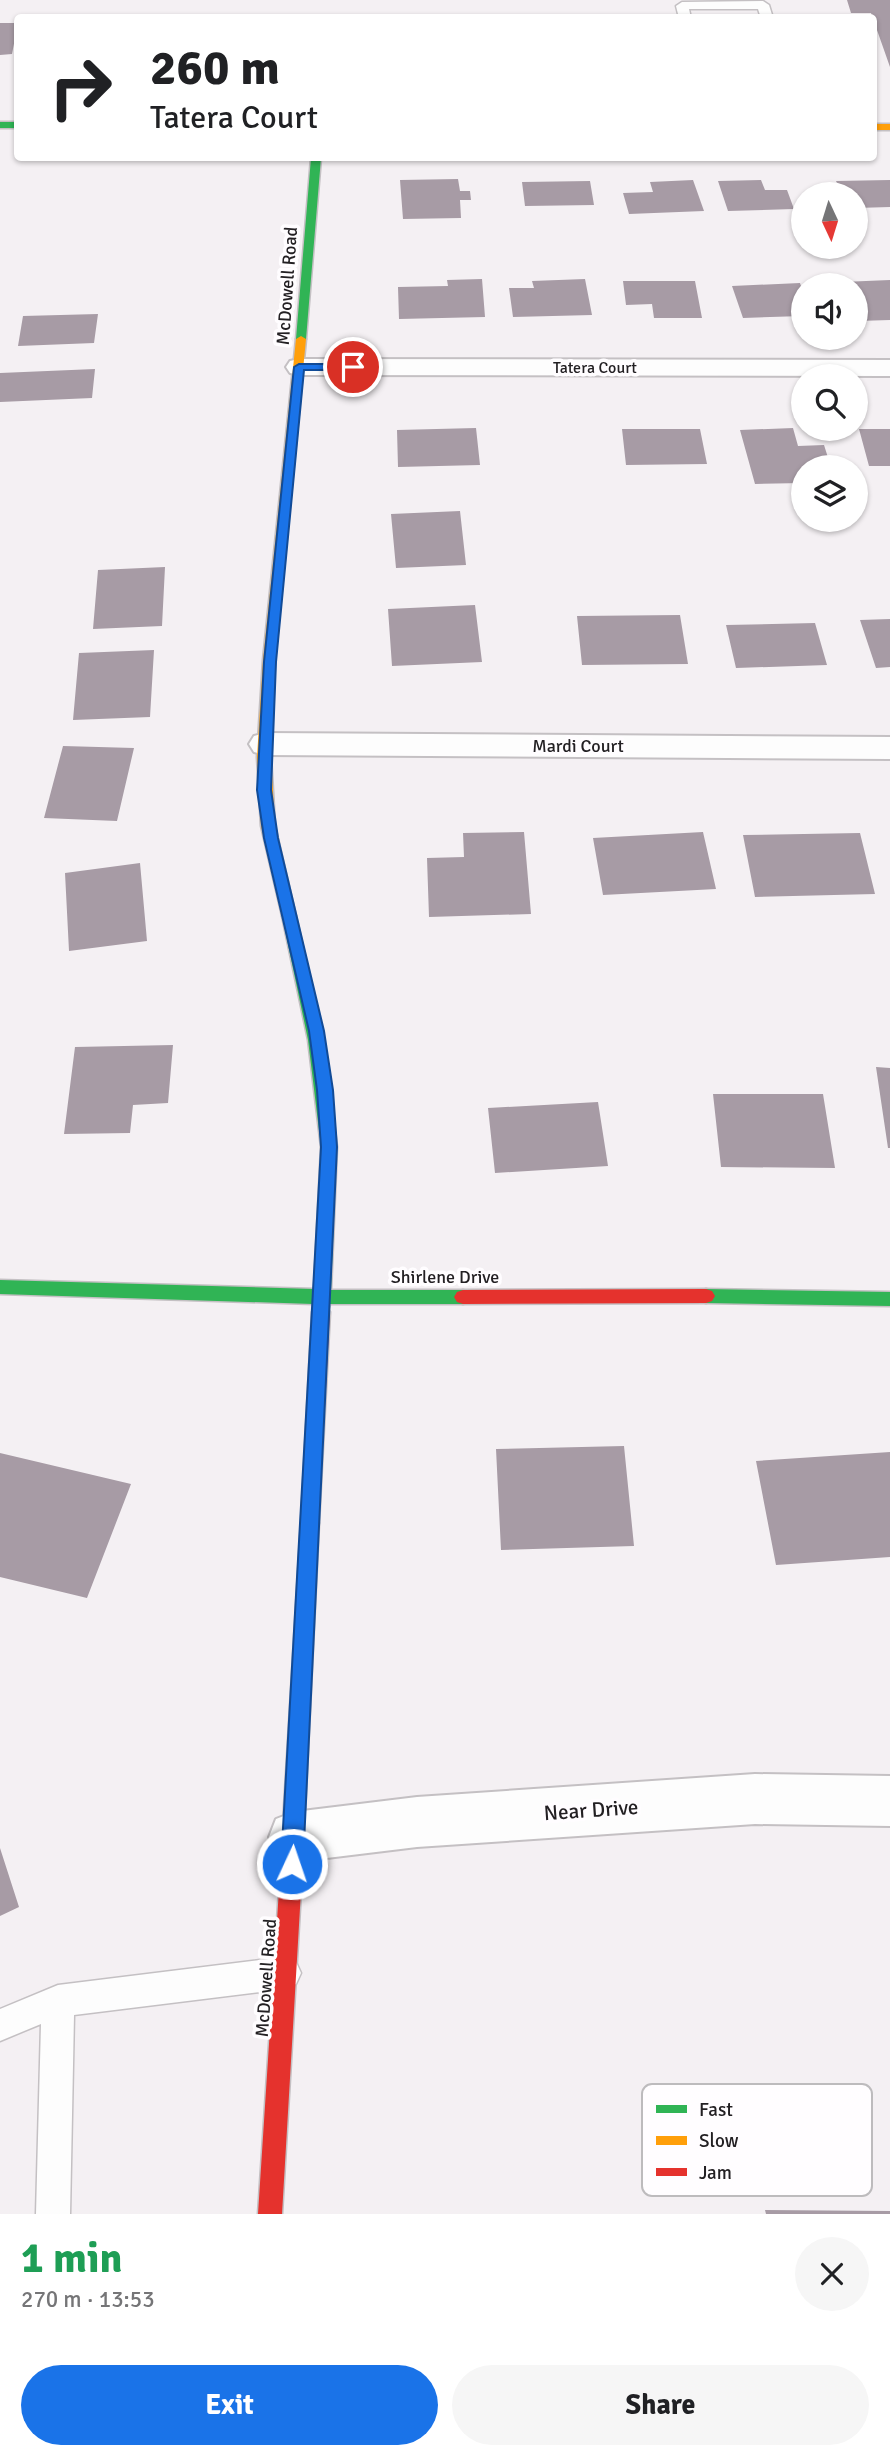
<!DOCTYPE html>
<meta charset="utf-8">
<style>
body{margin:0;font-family:Signika,sans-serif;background:#f6f6f6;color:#202124;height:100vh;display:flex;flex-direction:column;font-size:26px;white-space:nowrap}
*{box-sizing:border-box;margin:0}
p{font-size:23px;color:#757577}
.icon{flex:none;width:38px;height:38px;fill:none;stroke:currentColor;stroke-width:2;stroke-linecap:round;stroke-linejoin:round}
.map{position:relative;height:2214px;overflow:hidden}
.side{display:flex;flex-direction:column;background:#fff;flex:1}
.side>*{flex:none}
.guide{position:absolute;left:14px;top:14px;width:863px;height:147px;border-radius:7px;box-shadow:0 2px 5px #0004;background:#fff;color:#202124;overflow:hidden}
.needle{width:46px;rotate:176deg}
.tools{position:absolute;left:791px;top:182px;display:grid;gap:14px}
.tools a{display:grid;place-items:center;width:77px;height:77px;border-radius:50%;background:#fff;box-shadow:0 2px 5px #0004;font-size:35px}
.pin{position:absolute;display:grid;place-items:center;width:60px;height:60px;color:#fff;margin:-30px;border:4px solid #fff;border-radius:50%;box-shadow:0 2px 7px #0007}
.me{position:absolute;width:77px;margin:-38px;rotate:3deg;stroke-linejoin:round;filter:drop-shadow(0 0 5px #0008)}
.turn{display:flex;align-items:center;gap:24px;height:147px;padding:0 21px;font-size:32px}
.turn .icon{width:91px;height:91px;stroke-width:2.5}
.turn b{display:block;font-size:49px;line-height:60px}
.round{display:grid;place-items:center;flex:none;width:74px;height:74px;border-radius:37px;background:#f6f6f6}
.head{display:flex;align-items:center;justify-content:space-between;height:119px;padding:0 21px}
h1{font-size:42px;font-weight:700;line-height:52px;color:#1e9e55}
.primary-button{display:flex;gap:14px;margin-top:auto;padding:14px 21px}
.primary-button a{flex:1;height:80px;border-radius:42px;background:#1a73e8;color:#fff;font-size:28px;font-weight:700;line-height:80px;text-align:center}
.primary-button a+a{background:#f6f6f6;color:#202124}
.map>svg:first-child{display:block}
.building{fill:#a79ba5}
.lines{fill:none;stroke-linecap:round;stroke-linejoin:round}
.lane-casing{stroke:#c4c0c3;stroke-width:3}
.street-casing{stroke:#c4c0c3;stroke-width:4}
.fast-casing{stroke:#c4c0c3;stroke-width:3}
.slow-casing{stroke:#c4c0c3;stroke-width:3}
.jam-casing{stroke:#c4c0c3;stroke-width:3}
.lane{fill:#fdfdfd;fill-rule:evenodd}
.street{fill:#fdfdfd;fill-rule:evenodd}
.fast{fill:#30b455;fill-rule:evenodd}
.slow{fill:#ff9f0a;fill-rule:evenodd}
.jam{fill:#e5322d;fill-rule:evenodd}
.route{fill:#1a73e8;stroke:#114b97;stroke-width:2}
.labels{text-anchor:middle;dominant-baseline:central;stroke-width:7;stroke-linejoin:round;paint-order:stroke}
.far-street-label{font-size:16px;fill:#232023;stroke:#fffdff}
.street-label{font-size:18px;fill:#232023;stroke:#fffdff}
.near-street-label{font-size:21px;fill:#232023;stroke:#fffdff}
.key{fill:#fffdff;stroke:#bdbbbd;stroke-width:2}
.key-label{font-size:19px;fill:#232023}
</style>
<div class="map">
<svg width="890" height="2214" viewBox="0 0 890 2214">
<rect width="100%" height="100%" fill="#f4f0f3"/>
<path class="building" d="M847,0H890V67L871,13H851Z
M0,23H18L12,54L0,55Z
M458,179L460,191H470L471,200H460L461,218L403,219L400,180Z
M693,180L704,211L629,214L623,193L653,192L650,182Z
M761,180L765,190H787L794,209L728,211L718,181Z
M890,180V207L856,208V194H842L836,181Z
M590,181L594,205L525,206L522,182Z
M482,279L485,317L399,319L398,287L448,286L447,280Z
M585,279L592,315L513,317L509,288H534L532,281Z
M890,280V320L858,321L856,285H843L842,282Z
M623,281H695L702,318H654L652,304L626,305Z
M800,283L803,292V316L743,318L732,286Z
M98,314L94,343L18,346L23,316Z
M95,369L92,398L0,402V373Z
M476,428L480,465L398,467L397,430Z
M793,428L798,446L824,445L831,467H803V483L755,484L740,430Z
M622,429H700L707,464L626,465Z
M859,429H890V466H869Z
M460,511L466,565L396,568L391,514Z
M165,567L162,626L93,629L98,570Z
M475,605L482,662L392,666L388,609Z
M680,615L688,664L582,665L577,616Z
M890,619V667L876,668L860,620Z
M815,623L827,665L736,668L726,625Z
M154,650L150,717L73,720L79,653Z
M63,746L134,748L117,821L44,818Z
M524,832L531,914L429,917L427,858L464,857L463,833Z
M703,832L716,889L603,895L593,838Z
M860,833L875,894L755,897L743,835Z
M140,863L147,941L69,951L65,873Z
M173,1045L168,1103L133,1105L130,1133L64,1134L75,1047Z
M876,1067L890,1068V1148H888Z
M713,1094H823L835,1168L721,1167Z
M598,1102L608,1166L495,1173L488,1108Z
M624,1446L634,1546L501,1550L496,1449Z
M890,1452V1557L776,1565L756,1461Z
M0,1453L131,1484L87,1598L0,1577Z
M0,1848L19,1907L0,1916Z
M765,2210L890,2211V2214H766Z"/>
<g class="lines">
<defs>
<path id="lane" d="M763,1L769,5L773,18H761L758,9H689L691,18H679L676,6L682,2Z
M285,1957L296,1962L301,1973L296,1984L285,1989L74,2015L70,2214H36L41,2024L0,2041V2009L58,1985Z"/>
<path id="street" d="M299,359L890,360V376L299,375L290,373L286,367L290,361Z
M265,733L890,737V759L265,755L254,752L249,744L254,736Z
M755,1774L890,1776V1826L755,1824L417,1847L294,1862L276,1855L269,1837L276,1819L294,1812L417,1797Z"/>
<path id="fast" d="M0,122H18V128H0Z
M311,158H321L306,339L301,342L296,339Z
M289,911L296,916L324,1040L337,1147L331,1290H463L469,1292L472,1297L469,1302L463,1304H330L327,1317L321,1320L315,1317L313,1304L0,1294V1280L314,1289L321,1147L308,1040L282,916Z
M706,1289L890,1292V1306L706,1303L700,1301L697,1296L700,1291Z
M310,1514L317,1517L319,1523L302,1874L298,1881L291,1885L284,1881L280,1874L301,1523L303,1517Z"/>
<path id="slow" d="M873,124H890V130H873Z
M301,336L306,339L275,660L271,757L275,826L296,916L289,921L282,916L261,826L257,757L263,660L296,339Z"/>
<path id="jam" d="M706,1289L712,1291L715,1296L712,1301L706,1303L463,1304L457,1302L454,1297L457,1292L463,1290Z
M321,1304L327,1307L330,1312L319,1523L317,1529L310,1532L303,1529L301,1523L312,1312L315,1307Z
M291,1863L298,1867L302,1874L282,2214H258L280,1874L284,1867Z"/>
</defs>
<use href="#lane" class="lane-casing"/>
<use href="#street" class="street-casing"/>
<use href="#fast" class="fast-casing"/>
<use href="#slow" class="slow-casing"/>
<use href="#jam" class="jam-casing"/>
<use href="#lane" class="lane"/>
<use href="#street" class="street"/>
<use href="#fast" class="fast"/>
<use href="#slow" class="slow"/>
<use href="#jam" class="jam"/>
</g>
<path class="route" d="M299,364H353L358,367L353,370H304L276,662L271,790L278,838L324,1031L333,1090L337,1147L303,1864L300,1872L292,1875L285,1872L281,1864L321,1147L317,1090L309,1031L264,838L257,790L264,662L294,367Z"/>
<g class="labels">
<g class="far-street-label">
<text x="595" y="368">Tatera Court</text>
</g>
<g class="street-label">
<text transform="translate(287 286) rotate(-86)">McDowell Road</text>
<text x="578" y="746">Mardi Court</text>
<text x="445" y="1277">Shirlene Drive</text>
<text transform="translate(266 1978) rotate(-86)">McDowell Road</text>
</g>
<g class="near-street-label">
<text transform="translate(591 1810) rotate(-4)">Near Drive</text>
</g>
</g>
<rect x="642" y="2084" width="230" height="112" rx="10" class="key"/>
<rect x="656" y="2105" width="31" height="8" fill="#30b455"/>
<rect x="656" y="2136" width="31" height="9" fill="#ff9f0a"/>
<rect x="656" y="2168" width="31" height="8" fill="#e5322d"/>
<g class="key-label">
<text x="699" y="2116">Fast</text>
<text x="699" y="2147">Slow</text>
<text x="699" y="2179">Jam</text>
</g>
</svg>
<div class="tools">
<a><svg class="needle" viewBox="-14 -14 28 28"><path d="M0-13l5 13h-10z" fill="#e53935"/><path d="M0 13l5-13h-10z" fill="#757577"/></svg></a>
<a><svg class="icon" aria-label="sound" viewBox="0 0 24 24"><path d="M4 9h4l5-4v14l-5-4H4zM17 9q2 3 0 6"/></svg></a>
<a><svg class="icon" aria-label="search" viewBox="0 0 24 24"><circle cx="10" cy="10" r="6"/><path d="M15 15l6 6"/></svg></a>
<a><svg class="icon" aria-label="layers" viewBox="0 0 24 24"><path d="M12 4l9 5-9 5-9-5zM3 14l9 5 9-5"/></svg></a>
</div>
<div class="pin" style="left:353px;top:367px;background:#d93025"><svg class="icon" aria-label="arrive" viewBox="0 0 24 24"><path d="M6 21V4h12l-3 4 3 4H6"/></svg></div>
<svg class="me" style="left:292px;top:1864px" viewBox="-20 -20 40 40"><circle r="17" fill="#1a73e8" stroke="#fff" stroke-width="3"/><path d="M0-11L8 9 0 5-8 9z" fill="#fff"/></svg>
<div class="guide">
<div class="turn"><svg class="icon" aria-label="right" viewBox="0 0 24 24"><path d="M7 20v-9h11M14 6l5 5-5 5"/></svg><div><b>260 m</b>Tatera Court</div></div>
</div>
</div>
<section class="side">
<div class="head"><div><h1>1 min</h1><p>270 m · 13:53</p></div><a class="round"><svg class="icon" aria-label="close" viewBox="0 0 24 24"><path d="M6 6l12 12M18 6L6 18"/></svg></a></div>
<div class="primary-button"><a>Exit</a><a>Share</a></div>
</section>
